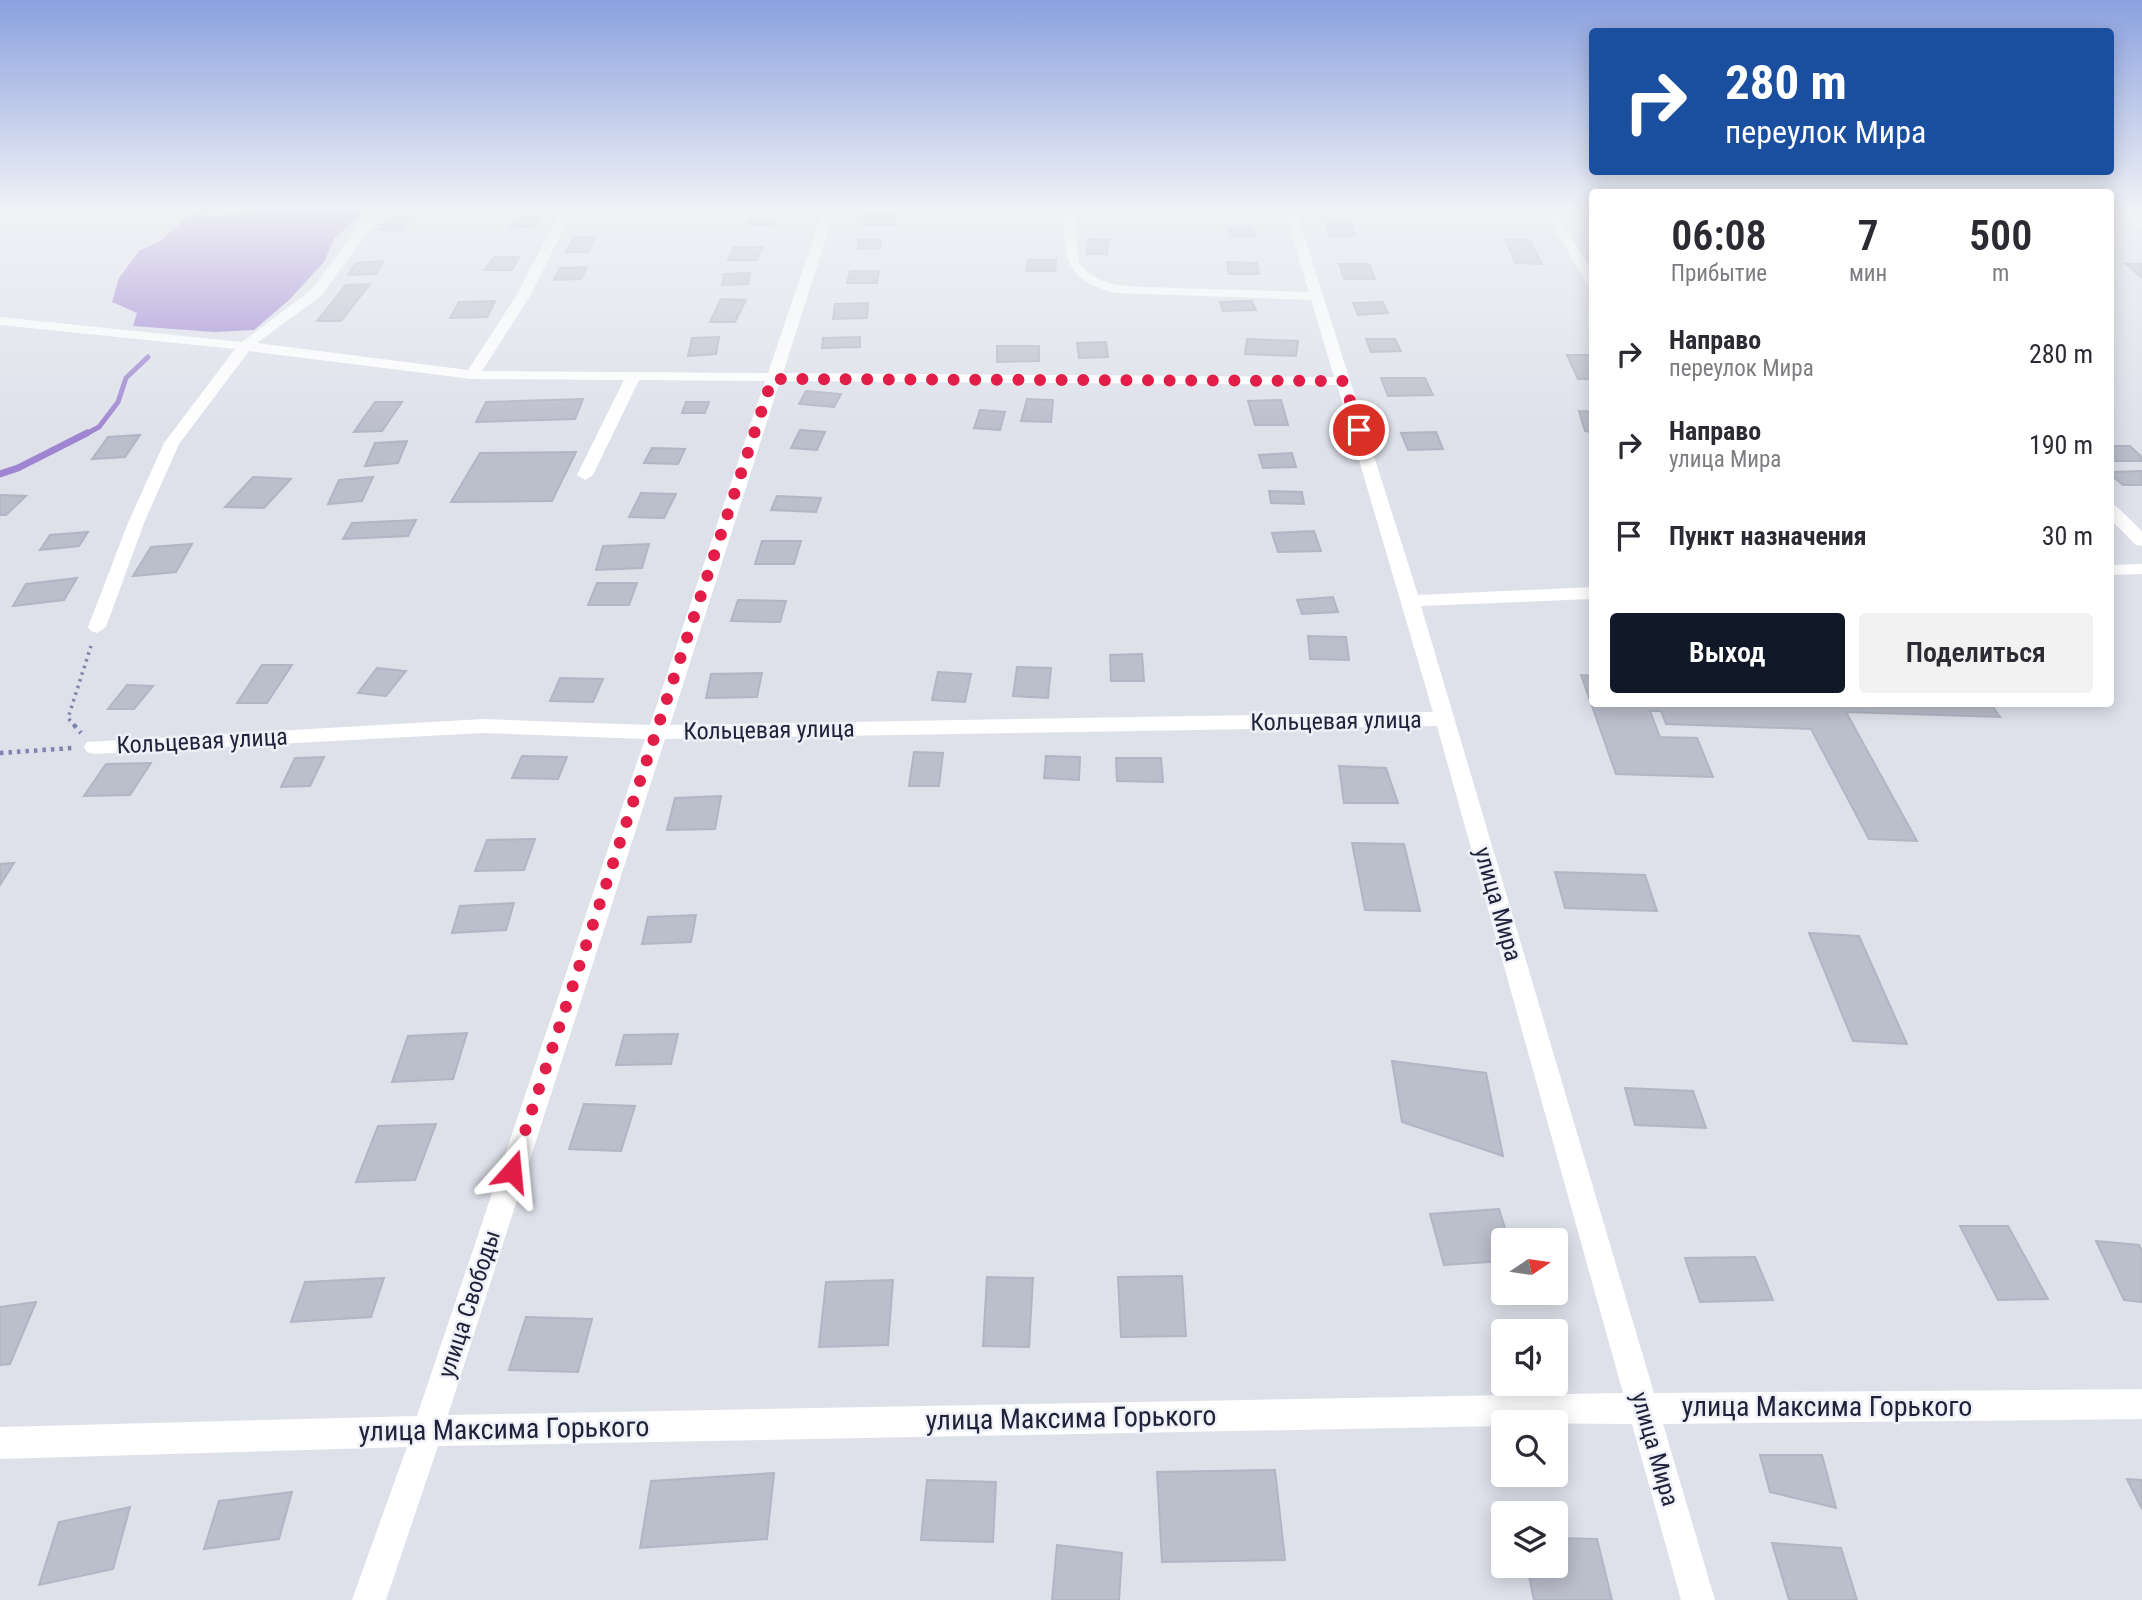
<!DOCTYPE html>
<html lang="ru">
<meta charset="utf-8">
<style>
body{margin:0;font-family:"Roboto Condensed",sans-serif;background:#f2f2f3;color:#2b2b33;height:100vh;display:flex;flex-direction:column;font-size:26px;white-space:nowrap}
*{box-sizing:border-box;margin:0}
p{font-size:23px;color:#7c7c81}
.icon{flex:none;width:38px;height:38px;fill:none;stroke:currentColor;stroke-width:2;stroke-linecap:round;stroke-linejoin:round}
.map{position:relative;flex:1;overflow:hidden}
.panel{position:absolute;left:1589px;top:189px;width:525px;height:518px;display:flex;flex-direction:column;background:#fff;border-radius:7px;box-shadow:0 4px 18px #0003}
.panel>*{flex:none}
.banner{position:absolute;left:1589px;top:28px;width:525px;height:147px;border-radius:7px;box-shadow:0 4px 18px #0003;background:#1a4fa0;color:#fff;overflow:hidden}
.needle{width:46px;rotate:77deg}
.controls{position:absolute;left:1491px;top:1228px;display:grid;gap:14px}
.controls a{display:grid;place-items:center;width:77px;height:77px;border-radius:7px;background:#fff;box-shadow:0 4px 18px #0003;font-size:35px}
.pin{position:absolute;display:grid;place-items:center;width:60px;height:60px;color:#fff;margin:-30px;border:4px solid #fff;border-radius:50%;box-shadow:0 2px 7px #0007}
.me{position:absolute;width:77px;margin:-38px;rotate:18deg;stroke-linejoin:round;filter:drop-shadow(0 0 5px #0008)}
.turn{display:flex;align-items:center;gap:24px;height:147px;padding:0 21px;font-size:32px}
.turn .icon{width:91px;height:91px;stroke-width:2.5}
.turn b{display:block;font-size:49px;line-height:60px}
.eta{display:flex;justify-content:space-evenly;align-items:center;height:119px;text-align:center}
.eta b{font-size:42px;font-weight:600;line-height:49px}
.button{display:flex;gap:14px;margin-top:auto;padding:14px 21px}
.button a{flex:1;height:80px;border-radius:7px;background:#111827;color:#fff;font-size:28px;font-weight:600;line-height:80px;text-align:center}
.button a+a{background:#f2f2f3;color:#2b2b33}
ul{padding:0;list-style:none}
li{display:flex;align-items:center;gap:21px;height:91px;padding:0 21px}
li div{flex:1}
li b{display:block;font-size:26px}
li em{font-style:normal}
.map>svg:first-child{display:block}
.water{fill:#9f85d1}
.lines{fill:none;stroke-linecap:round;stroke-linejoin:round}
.stream-far1{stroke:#9f85d1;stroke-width:5}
.stream{stroke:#9f85d1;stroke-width:7}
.building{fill:#bbbecb;stroke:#b1b5c4;stroke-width:2}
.path-far1{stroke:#7e84ae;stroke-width:3.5;stroke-dasharray:2.5 4.5;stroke-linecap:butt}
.path{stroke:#7e84ae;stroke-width:4.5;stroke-dasharray:3.5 5;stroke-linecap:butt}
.minor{fill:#fff;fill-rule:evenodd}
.route{stroke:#e11d48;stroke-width:12;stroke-dasharray:0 21.6}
.labels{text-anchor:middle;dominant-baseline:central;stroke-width:5;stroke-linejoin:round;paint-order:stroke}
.street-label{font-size:24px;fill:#1f223a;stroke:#eff1f7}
.near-street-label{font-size:28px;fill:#1f223a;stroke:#eff1f7}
</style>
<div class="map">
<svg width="2142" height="1600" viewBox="0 0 2142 1600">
<rect width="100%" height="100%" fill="#dee1ea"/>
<path class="water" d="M278,210H359L361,214L334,239L324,262L289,300L254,330L214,332L133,326L137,313L112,302L119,278L139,251L160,241L187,218Z"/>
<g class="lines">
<path class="stream-far1" d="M190,227L201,212L208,210
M84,435L99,427L118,402L126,378L148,357"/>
<path class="stream" d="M0,474L18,468L87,433"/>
</g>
<path class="building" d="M394,210H417L400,230H377Z
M865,214H897L895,225H863Z
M539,217L535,226L509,228L515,218Z
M749,218H775L774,225H747Z
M1326,222H1351L1355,236H1330Z
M1228,228H1253L1255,236L1230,237Z
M574,237H595L588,252H566Z
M1089,239L1109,240L1107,254H1087Z
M859,240H881L880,248L858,249Z
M1505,240H1530L1542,264L1516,263Z
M733,247H762L757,260H728Z
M494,257H519L512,270H485Z
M1028,260H1056L1055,271H1026Z
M383,261L376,274L348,275L356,263Z
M1227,262L1257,263L1259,274H1229Z
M1339,264H1369L1375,279H1344Z
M2126,264H2142V278Z
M587,267L581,279L554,280L560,268Z
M850,271H879L877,283H847Z
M750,273L748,284L722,285L724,274Z
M370,284L341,321H317L346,285Z
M721,299L746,300L735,322H710Z
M495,301L487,317L450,318L459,302Z
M1252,301L1256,310L1223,311L1220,302Z
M1383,302L1388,313L1358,315L1353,303Z
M868,303L867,318L833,319L835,304Z
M719,337L716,354L688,356L692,338Z
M860,337V347L822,348L823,338Z
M1247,339L1298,341L1296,356L1245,354Z
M1366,339H1395L1401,351L1371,352Z
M1106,342L1108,357L1079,358L1077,343Z
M997,346H1039V361L997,362Z
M1567,355H1592V379H1578Z
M1381,378H1425L1433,395L1388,396Z
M806,391L841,394L834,407L799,404Z
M583,399L575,419L476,422L486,402Z
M1027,399L1053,400L1051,422L1021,421Z
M1281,400L1288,425H1255L1248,401Z
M375,402H402L382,431L354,432Z
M686,402H709L705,413H682Z
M980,410L1005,412L1000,430L974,428Z
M1579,411L1592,412V432L1585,431Z
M800,430L825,432L817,450L791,448Z
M1436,432L1443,449L1408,450L1401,433Z
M140,435L125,457L92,459L108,437Z
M407,441L398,463L365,466L375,443Z
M2110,446H2130L2142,457V461H2110Z
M652,448L685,449L678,464L644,463Z
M576,452L552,501L451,502L480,453Z
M1292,453L1296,467L1263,468L1259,455Z
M2142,471V485H2123L2110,474V472Z
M253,477L291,479L264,508L225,507Z
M373,477L362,501L328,504L339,480Z
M1269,491L1302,492L1304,504L1271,503Z
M641,493L676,494L664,518L629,517Z
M0,495L26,496L6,515H0Z
M777,496L821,498L816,512L771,510Z
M416,520L408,536L343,539L352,523Z
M1314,531L1321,551L1278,552L1272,533Z
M88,532L79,546L40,550L50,535Z
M762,541H801L794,564H755Z
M192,544L176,572L133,576L151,547Z
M649,544L642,568L596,570L603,546Z
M77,578L64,600L13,606L26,584Z
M597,583H637L629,605H588Z
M1333,597L1338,612L1302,614L1297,600Z
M738,600L786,601L780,622L731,621Z
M1308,636L1346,637L1349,660L1310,659Z
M1142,654L1144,681H1111L1110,655Z
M262,665H292L267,703H237Z
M1017,667L1051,668L1048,698L1013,696Z
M377,668L406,671L386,696L358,693Z
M938,672L971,674L965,702L932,700Z
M762,673L757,697L706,698L711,674Z
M1581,675L1592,676V704H1991L2000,717L1846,712L1917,841L1869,839L1811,729L1666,724L1661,711H1650L1660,737L1697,738L1713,777L1616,774Z
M560,678L603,679L593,702L550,701Z
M127,685L153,686L134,709H108Z
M914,752L943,753L939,786H909Z
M522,756L567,757L558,779L512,778Z
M1046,756L1080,757L1079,780L1044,778Z
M324,757L310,786L281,787L295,758Z
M1116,758H1161L1163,782L1117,781Z
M151,763L130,795L84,796L106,764Z
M1339,766L1386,768L1398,803H1344Z
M721,796L715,829L667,830L675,798Z
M535,839L524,870L475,871L487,840Z
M1352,843L1404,844L1420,911L1365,910Z
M14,863L0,885V864Z
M1555,872L1645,875L1657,911L1565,908Z
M514,903L506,930L452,933L460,906Z
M696,915L691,942L642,944L648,917Z
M1809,933L1859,936L1907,1044L1853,1041Z
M467,1033L453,1079L392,1082L408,1036Z
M678,1034L671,1064L616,1065L624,1035Z
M1392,1061L1486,1073L1503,1156L1402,1122Z
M1625,1088L1693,1091L1706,1128L1635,1125Z
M584,1104L635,1106L621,1151L569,1149Z
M436,1124L415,1180L356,1182L378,1126Z
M1499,1209L1509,1241H1503V1261L1444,1265L1430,1214Z
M1960,1226H2008L2048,1299L1998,1300Z
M2096,1241L2139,1245L2142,1251V1302L2124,1300Z
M1755,1257L1773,1300L1700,1302L1685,1258Z
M1182,1276L1186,1336L1121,1337L1118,1277Z
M987,1277L1033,1278L1029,1347L983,1346Z
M384,1278L371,1317L291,1322L305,1282Z
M893,1280L888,1345L819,1347L826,1282Z
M36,1302L10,1364L0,1365V1307Z
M526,1317L592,1319L578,1372L509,1370Z
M1760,1455H1822L1836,1508L1770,1492Z
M1275,1470L1285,1560L1162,1562L1157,1472Z
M774,1473L767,1539L640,1548L651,1481Z
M2127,1479L2142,1480V1509Z
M927,1480L996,1482L993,1542L921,1540Z
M292,1492L279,1539L204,1549L219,1501Z
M130,1507L113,1569L39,1585L59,1522Z
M1556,1538L1597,1539L1612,1600H1534L1527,1566H1556Z
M1772,1543L1841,1548L1857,1600H1789Z
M1057,1545L1122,1553L1119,1600H1052Z"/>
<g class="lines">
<path class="path-far1" d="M75,726L68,718L91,646"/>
<path class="path" d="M74,725L81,733
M0,753L72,748"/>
<path class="minor" d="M371,210H383L321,296L257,343L468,370L516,296L561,210H573L530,296L482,371L768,373L823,210H835L783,373L1334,377L1311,300L1115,293C1062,279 1066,258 1062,210H1074L1079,263L1087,272L1100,280L1116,285L1145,287L1309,292L1284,210H1296L1418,595L1592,587V599L1421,606L1654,1393L2142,1389V1419L1663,1424L1715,1600H1681L1632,1424L1503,1423V1426L438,1446L386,1600H352L407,1447L0,1459V1427L417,1416L645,739L483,733L94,754L87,752L84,747L87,742L483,719L650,725L765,381L639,380L593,475L585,480L577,475L624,380L472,379L249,351L179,444L144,523L106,627L97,633L91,631L88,627L128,523L164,443L235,349L0,325V317L242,342L311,290ZM780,381L1337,385L1433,712L670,725ZM1437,726L1623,1393L448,1415L665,739Z
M1543,210H1555L1592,272V286L1586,282Z
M2116,210H2129L2142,219V229Z
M2110,504L2116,506L2142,531V546L2136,545L2110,519Z
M2142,564V574L2110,575V565Z"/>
</g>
<linearGradient id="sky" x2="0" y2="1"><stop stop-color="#8ba1df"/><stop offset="0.48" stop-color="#f0f2f6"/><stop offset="1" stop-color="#f0f2f6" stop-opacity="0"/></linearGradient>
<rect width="2142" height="434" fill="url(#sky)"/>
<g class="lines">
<path class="route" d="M512,1171L772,379L1344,381L1359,430"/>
</g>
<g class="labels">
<g class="street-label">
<text transform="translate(1336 721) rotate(-1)">Кольцевая улица</text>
<text transform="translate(769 730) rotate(-1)">Кольцевая улица</text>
<text transform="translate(202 741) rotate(-3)">Кольцевая улица</text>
<text transform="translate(1498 904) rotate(74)">улица Мира</text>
<text transform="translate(469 1304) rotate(-72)">улица Свободы</text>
<text transform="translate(1655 1449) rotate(74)">улица Мира</text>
</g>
<g class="near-street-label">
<text x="1827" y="1406">улица Максима Горького</text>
<text transform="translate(1071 1418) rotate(-1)">улица Максима Горького</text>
<text transform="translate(504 1429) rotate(-1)">улица Максима Горького</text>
</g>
</g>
</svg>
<div class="controls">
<a><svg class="needle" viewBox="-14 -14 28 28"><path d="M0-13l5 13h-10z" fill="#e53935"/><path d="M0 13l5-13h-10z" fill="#7c7c81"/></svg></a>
<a><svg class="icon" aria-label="sound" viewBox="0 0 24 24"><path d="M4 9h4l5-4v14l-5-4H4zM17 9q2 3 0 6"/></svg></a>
<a><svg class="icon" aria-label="search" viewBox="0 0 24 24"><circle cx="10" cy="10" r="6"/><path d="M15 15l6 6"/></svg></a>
<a><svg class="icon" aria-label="layers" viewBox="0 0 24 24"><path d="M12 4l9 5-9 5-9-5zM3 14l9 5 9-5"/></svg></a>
</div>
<div class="pin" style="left:1359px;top:430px;background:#d93025"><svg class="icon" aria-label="arrive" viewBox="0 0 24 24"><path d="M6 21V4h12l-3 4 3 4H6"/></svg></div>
<svg class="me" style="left:512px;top:1171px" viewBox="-20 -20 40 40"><path d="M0-17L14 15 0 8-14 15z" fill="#e11d48" stroke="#fff" stroke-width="4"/></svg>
<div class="banner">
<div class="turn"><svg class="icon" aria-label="right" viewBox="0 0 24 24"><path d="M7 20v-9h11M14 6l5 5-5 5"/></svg><div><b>280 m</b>переулок Мира</div></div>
</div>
<section class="panel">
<div class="eta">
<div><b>06:08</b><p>Прибытие</p></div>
<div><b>7</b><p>мин</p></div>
<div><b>500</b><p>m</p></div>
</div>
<ul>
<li><svg class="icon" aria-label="right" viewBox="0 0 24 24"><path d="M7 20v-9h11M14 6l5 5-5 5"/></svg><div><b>Направо</b><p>переулок Мира</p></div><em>280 m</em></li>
<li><svg class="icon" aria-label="right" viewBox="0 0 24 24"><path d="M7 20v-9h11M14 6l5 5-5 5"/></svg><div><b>Направо</b><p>улица Мира</p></div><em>190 m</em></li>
<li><svg class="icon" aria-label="arrive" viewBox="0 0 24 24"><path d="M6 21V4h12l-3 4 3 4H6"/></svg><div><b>Пункт назначения</b></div><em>30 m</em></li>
</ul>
<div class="button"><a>Выход</a><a>Поделиться</a></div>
</section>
</div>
